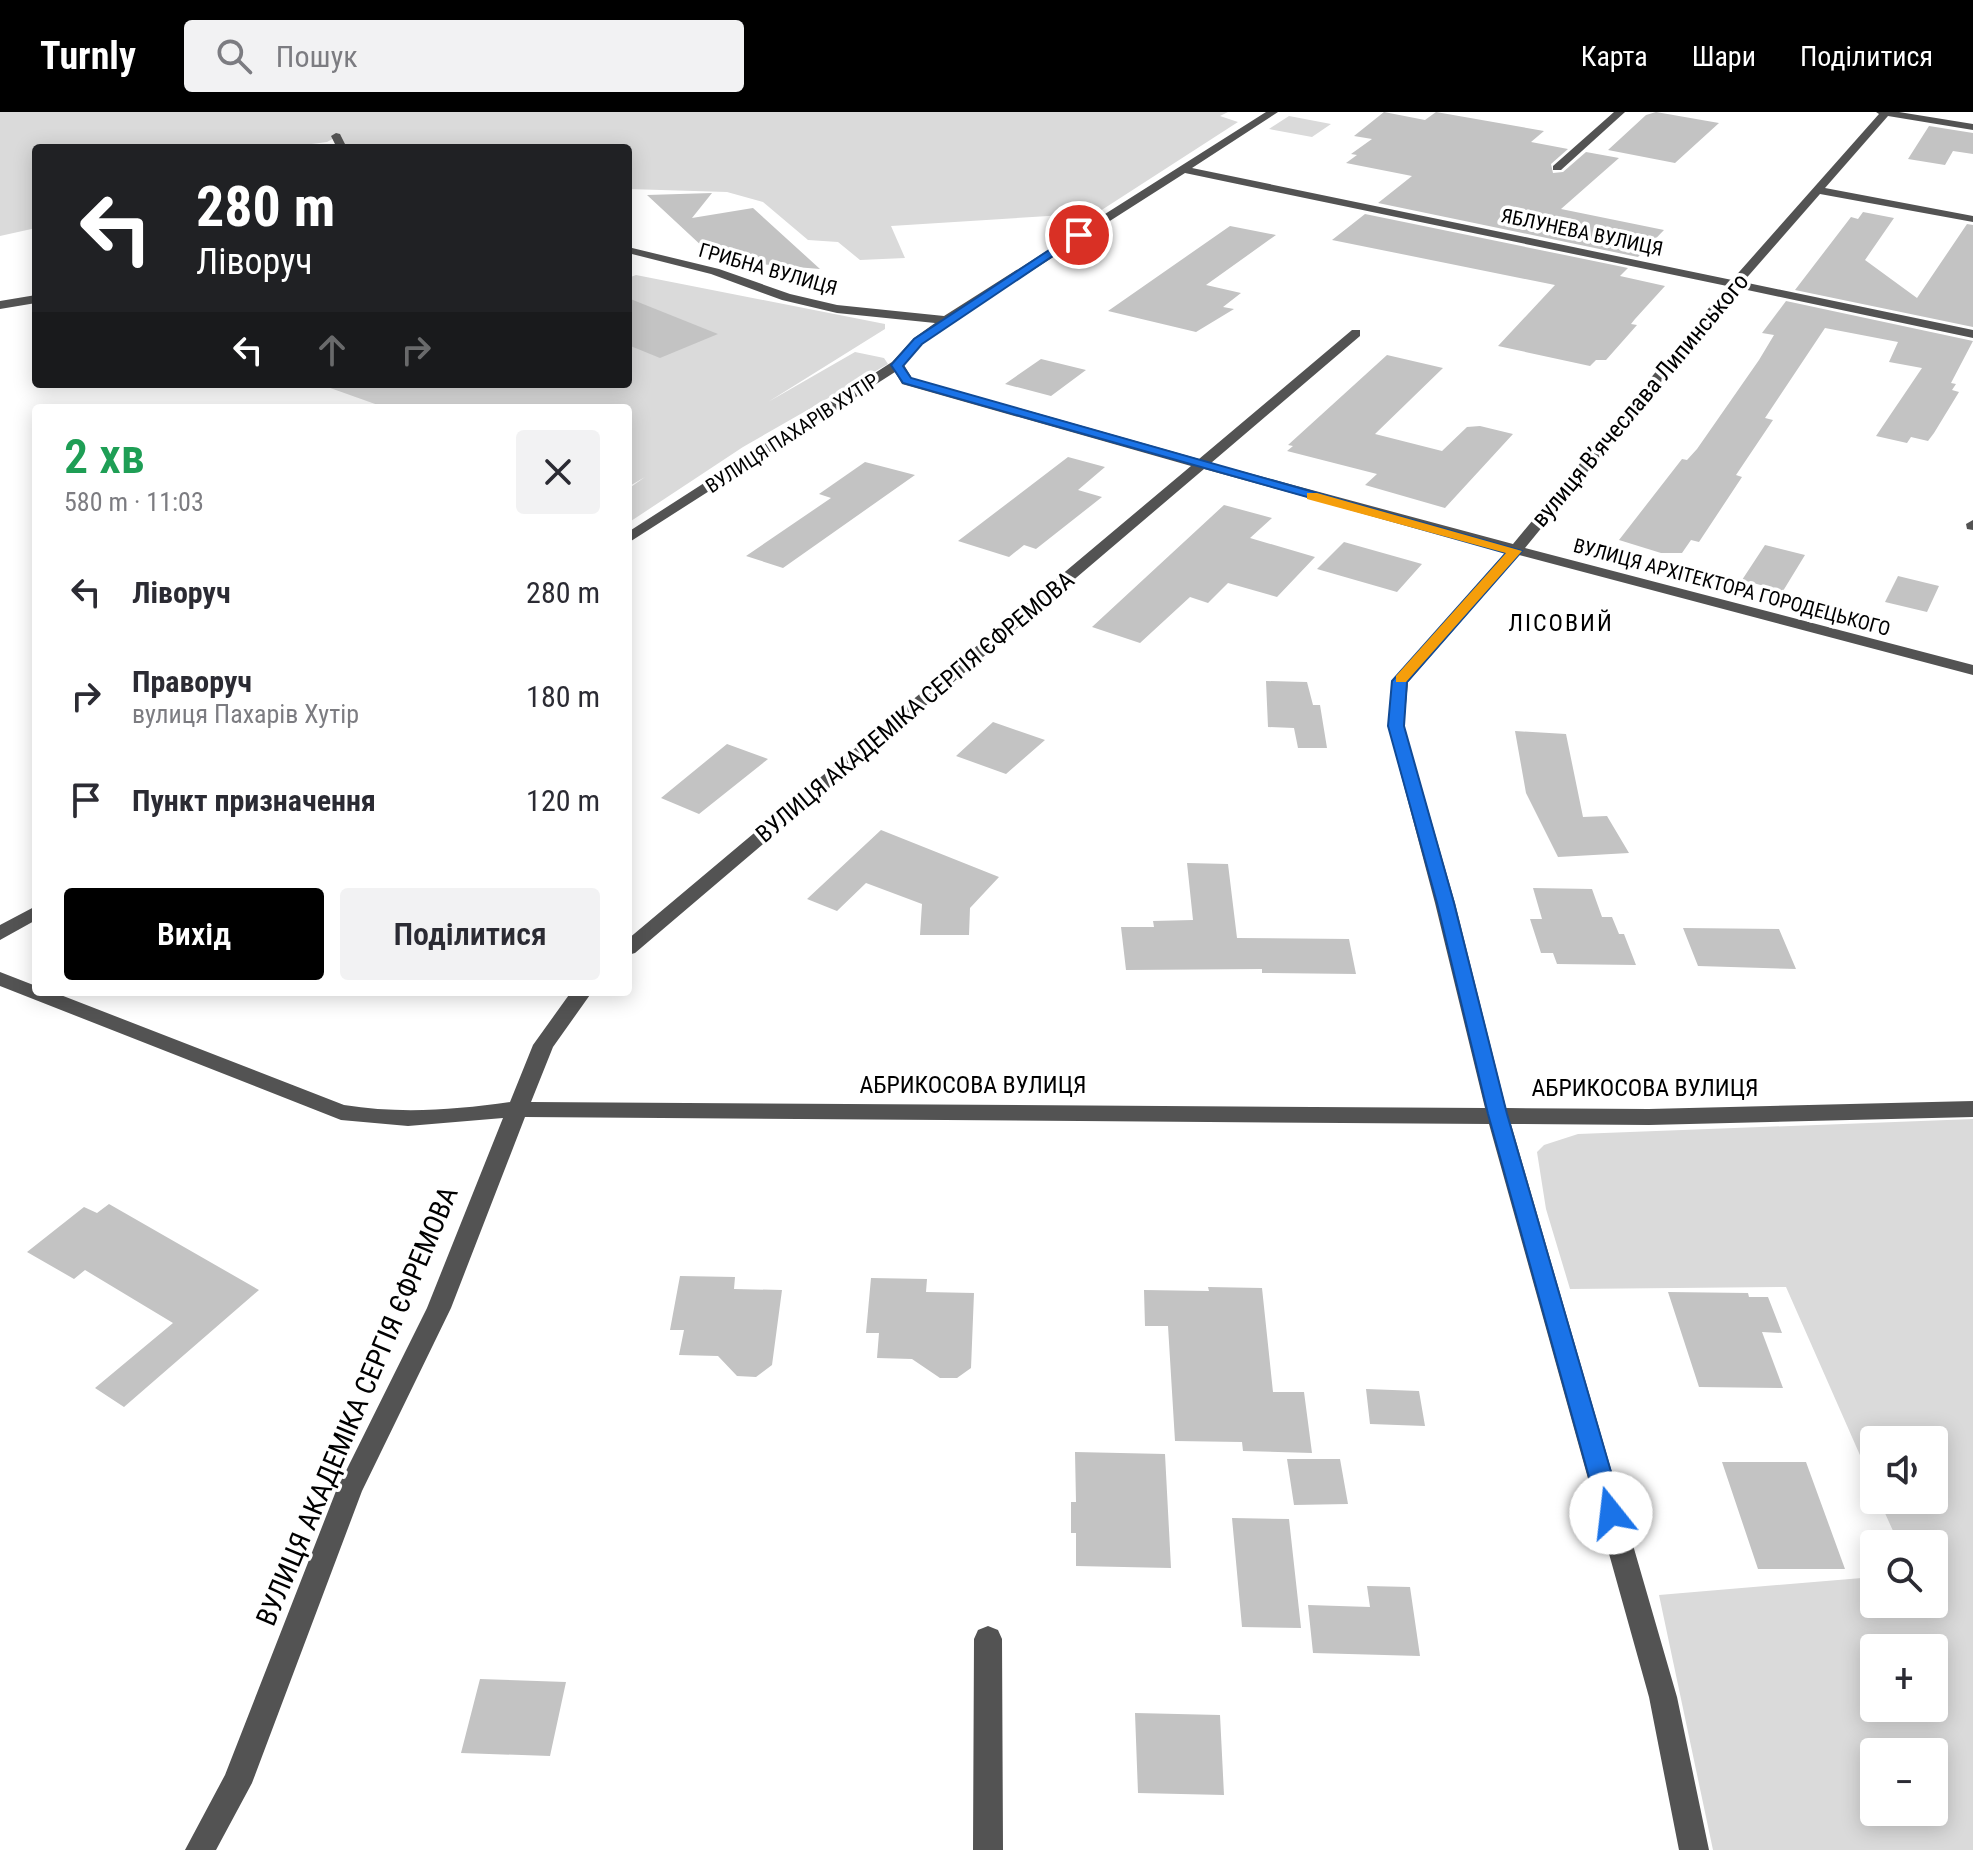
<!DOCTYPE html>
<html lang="uk">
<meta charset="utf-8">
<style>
body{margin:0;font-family:"Roboto Condensed",sans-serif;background:#f2f2f3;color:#2b2b33;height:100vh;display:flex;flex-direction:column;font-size:30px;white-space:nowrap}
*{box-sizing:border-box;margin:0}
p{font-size:26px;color:#7c7c81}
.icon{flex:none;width:44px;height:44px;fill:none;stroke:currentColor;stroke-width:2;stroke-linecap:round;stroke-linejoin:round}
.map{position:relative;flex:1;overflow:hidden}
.panel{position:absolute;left:32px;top:292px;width:600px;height:592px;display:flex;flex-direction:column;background:#fff;border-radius:8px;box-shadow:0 4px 20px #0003}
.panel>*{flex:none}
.hud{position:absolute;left:32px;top:32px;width:600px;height:244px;border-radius:8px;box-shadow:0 4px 20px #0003;background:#202124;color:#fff;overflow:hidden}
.controls{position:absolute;left:1860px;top:1314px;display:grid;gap:16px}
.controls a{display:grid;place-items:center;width:88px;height:88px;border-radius:8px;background:#fff;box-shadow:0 4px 20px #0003;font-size:40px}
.pin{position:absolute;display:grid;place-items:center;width:68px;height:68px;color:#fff;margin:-34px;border:4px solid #fff;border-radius:50%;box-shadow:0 2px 8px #0007}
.me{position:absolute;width:88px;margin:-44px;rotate:344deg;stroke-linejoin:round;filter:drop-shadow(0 0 6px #0008)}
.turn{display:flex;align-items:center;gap:28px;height:168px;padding:0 32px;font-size:36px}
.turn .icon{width:104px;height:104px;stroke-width:2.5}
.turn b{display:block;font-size:56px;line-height:68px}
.lanes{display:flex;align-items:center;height:76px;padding:0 32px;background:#0003;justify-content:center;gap:40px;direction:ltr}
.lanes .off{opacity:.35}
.round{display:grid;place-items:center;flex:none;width:84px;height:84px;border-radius:8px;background:#f2f2f3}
.overview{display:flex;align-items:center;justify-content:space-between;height:136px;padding:0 32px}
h1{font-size:48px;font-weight:600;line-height:60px;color:#1e9e55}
.primary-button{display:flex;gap:16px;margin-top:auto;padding:16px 32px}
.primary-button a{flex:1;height:92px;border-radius:8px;background:#000;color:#fff;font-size:32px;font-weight:600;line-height:92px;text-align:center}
.primary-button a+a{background:#f2f2f3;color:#2b2b33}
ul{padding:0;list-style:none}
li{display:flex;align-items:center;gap:24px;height:104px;padding:0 32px}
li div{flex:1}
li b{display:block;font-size:30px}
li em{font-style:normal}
header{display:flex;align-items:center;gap:48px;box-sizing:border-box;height:112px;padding:0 40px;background:#000;color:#fff}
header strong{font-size:38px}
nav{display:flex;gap:44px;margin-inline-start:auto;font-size:28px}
.search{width:560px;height:72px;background:#f2f2f3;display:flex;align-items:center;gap:20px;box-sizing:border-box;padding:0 28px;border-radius:8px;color:#7c7c81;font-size:30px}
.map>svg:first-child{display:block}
.green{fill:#dadada;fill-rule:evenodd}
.building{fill:#c3c3c3}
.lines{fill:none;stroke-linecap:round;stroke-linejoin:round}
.minor{fill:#535353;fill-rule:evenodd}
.route{fill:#1a73e8;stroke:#114b97;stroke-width:2}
.slow{fill:#f59e0b}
.labels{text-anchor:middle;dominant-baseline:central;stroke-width:7;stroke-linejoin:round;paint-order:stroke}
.far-street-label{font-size:20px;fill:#000;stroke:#fff}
.street-label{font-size:24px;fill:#000;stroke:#fff}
.far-quarter-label{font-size:24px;letter-spacing:2px;fill:#000;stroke:#fff}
.near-street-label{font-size:28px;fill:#000;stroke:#fff}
</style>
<header>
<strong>Turnly</strong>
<div class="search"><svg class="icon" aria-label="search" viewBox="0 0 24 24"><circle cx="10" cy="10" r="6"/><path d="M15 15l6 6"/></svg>Пошук</div>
<nav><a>Карта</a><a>Шари</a><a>Поділитися</a></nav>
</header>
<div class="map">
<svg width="1973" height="1738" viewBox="0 0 1973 1738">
<rect width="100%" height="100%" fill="#fff"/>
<path class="green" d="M0,0H1228L1220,4L1238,10L1097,101L891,114L905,146L860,148L838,130L808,128L763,90L727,80L628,77V36H342L336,25L327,30L281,36H36V116L0,124Z
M1289,4L1331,12L1312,25L1269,17Z
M636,163L885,212V217L768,290L855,240L884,246L888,252L743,335L628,411V377L645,365L628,375V296H374L378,293L319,272H628V166Z
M1973,1007V1738H1713L1659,1483L1874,1465V1492H1934V1432H1899L1879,1388H1934V1328H1874V1375L1786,1175L1570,1177L1546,1097L1537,1040L1544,1033L1578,1022ZM1874,1536H1934V1596H1874ZM1874,1640H1934V1700H1874Z"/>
<path class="building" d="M1384,0L1425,8L1436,0L1544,19L1531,30L1568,37L1551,52L1553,61L1563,60L1586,40L1619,46L1561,97L1664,118L1638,145L1378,91L1412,64L1346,51L1357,43L1351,42L1372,27L1354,24Z
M1656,0L1719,11L1675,51L1608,38L1646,3Z
M1929,14L1973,21V42L1953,39L1945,53L1908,47Z
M712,81L692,106L753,96L820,157L760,152L747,144L718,149L647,83Z
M1863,100L1894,106L1865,148L1917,186L1967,112L1973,113V215L1795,178L1851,105L1858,107Z
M1365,102L1628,156L1620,164L1665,174L1635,207L1631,212L1637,213L1606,248H1596L1590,254L1498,234L1555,173L1332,128Z
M1230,114L1276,123L1206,173L1241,181L1223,195L1234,197L1196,220L1108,199Z
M628,186L718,222L660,246L628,233Z
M1786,189L1973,229L1951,271L1956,272L1952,278L1959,280L1934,321L1928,329L1911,325L1907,331L1876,324L1922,256L1889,250L1898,230L1825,216L1765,306L1773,308L1736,363L1742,365L1699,430L1691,428L1682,441H1661L1619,428L1682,347L1687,348L1697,337L1759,248L1774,223L1762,221Z
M1387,243L1443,256L1375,322L1442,339L1467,315L1480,314L1513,322L1445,396L1365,373L1377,362L1287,339L1293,334L1288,333Z
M1041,247L1086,258L1051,284L1005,272Z
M1068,345L1105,355L1078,378L1102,385L1036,437L1024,433L1009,445L958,429Z
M865,350L915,363L783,456L746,444L831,386L819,382Z
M1224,393L1272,406L1250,426L1315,445L1277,485L1228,471L1208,491L1190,485L1140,531L1092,515Z
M1344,430L1422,452L1397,480L1317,457Z
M1765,433L1805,443L1783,479L1742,468Z
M1898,464L1939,474L1927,500L1885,490Z
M1266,569L1307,570L1313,593H1320L1327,636H1298L1294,616L1268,615Z
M993,610L1045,628L1006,662L956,644Z
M1515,619L1566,622L1583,705L1607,704L1629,741L1558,745L1526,681Z
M727,632L768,647L699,702L661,686Z
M881,718L999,765L970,796L969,823H920L922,792L866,771L837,799L807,787Z
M1187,751L1228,752L1237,826L1349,827L1356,862L1262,861V857L1126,858L1121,815H1154L1153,809L1193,808Z
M1533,776L1592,777L1602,805H1612L1619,822H1624L1636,853L1557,852L1553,841H1541L1530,807H1542Z
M1683,816L1779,817L1796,857L1698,854Z
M109,1092L259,1178L124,1295L95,1276L173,1211L85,1158L74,1167L27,1140L84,1095L97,1101Z
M680,1164L735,1165L734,1177L782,1178L772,1253L756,1265L737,1264L718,1244L679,1243L684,1218H670Z
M871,1166L927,1167L926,1180L974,1181L971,1256L957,1266H940L912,1247L877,1246L879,1221H866Z
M1208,1175L1262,1176L1273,1280H1304L1312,1341L1243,1339L1242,1330L1175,1329L1168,1214H1145L1144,1178L1209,1179Z
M1668,1180L1748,1181L1749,1185H1768L1782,1221L1762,1220L1783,1276L1699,1275Z
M1366,1277L1419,1279L1425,1314L1370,1312Z
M1075,1340L1165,1342L1171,1456L1076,1454V1421H1071V1390H1076Z
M1287,1347H1340L1348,1392L1294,1393Z
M1722,1350H1806L1845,1457H1758Z
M1232,1406L1289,1407L1301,1516L1242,1515Z
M1367,1474L1410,1475L1420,1544L1313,1541L1308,1493L1370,1495Z
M480,1567L566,1570L550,1644L461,1641Z
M1135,1601L1220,1603L1224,1683L1138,1681Z"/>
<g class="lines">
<path class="minor" d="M1266,0H1278L1192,56L1732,168L1879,2L1876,0H1899L1973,12V18L1888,4L1825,76L1973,104V110L1820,82L1743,170L1973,218V226L1738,176L1525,436L1973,553V563L1519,443L1408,570L1404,614L1455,791L1506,996L1649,997L1973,989V1005L1649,1013L1511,1012L1677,1585L1709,1738H1679L1649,1585L1489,1012L525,1005L451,1196L362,1379L252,1671L216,1738H185L225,1663L336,1379L427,1196L503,1006L408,1014L341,1008L0,874V860L36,874V880H53L344,993C400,1002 454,998 510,990L533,933L571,880H592L553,935L531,990L1485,996L1435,791L1388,614L1392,569L1506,440L1204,357L635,841L628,843V827L1191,354L902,272L895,260L628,431V420L892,250L914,226L935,211L837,201L782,188L711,162L628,141V135L719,157L790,182L837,193L944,204ZM1185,61L1727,174L1513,432L1211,351L1360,224V218H1352L1199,347L912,266L904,253L922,232L950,211Z
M1614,0H1625L1561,58H1553V54Z
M336,21L340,22L347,36H337L331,24Z
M36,183V191L0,197V189Z
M1973,408V418L1967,417L1966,412Z
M36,794V808L0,828V813Z
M988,1514L998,1518L1002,1527L1003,1738H973L974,1527L978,1518Z"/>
</g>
<path class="route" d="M1075,121L1084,123L922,232L903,254L911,266L1522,439L1407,570L1404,614L1454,791L1507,1002L1623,1401L1619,1408L1611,1411L1602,1408L1599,1401L1488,1002L1437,791L1388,614L1392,569L1506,441L903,271L891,253L914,227Z"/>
<path class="slow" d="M1307,381H1317L1522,439L1406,570H1396V564L1506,441L1307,387Z"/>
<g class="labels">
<g class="far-street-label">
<text transform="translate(1582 120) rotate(12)">ЯБЛУНЕВА ВУЛИЦЯ</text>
<text transform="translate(768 157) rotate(16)">ГРИБНА ВУЛИЦЯ</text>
<text transform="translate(792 321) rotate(-33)">ВУЛИЦЯ ПАХАРІВ ХУТІР</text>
<text transform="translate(1732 475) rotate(15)">ВУЛИЦЯ АРХІТЕКТОРА ГОРОДЕЦЬКОГО</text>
</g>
<g class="street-label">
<text transform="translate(1640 288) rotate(-50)">вулиця Вʼячеслава Липинського</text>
<text transform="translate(915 595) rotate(-40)">ВУЛИЦЯ АКАДЕМІКА СЕРГІЯ ЄФРЕМОВА</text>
<text x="973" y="973">АБРИКОСОВА ВУЛИЦЯ</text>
<text x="1645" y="976">АБРИКОСОВА ВУЛИЦЯ</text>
</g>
<g class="far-quarter-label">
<text x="1561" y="511">ЛІСОВИЙ</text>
</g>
<g class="near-street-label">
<text transform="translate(357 1294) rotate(-67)">ВУЛИЦЯ АКАДЕМІКА СЕРГІЯ ЄФРЕМОВА</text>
</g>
</g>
</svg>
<div class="controls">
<a><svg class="icon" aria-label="sound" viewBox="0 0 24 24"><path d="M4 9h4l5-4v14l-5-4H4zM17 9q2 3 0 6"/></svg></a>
<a><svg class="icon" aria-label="search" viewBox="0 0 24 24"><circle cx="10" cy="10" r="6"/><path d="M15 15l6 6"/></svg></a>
<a>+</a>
<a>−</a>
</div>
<div class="pin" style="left:1079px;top:123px;background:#d93025"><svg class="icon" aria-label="arrive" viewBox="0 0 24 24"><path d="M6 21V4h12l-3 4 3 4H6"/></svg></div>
<svg class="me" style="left:1611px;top:1401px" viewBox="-20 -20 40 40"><circle r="19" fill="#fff"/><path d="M0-13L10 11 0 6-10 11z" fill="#1a73e8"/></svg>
<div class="hud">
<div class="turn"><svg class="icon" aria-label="left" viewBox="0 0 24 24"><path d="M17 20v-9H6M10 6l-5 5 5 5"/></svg><div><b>280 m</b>Ліворуч</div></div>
<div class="lanes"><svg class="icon" aria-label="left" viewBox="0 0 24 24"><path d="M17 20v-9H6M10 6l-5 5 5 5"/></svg><svg class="icon off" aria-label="ahead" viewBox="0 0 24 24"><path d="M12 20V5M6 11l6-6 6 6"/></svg><svg class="icon off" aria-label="right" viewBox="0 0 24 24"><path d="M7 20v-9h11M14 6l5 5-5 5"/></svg></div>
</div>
<section class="panel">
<div class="overview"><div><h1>2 хв</h1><p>580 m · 11:03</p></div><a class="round"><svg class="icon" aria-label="close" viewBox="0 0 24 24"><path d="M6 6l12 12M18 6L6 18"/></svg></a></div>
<ul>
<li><svg class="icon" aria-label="left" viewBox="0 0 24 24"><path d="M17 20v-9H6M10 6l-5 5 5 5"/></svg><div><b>Ліворуч</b></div><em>280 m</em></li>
<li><svg class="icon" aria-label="right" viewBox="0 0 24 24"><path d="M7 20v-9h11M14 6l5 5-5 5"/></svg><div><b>Праворуч</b><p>вулиця Пахарів Хутір</p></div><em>180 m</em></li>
<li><svg class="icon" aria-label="arrive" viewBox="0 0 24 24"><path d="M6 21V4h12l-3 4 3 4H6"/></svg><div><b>Пункт призначення</b></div><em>120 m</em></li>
</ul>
<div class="primary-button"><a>Вихід</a><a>Поділитися</a></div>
</section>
</div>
